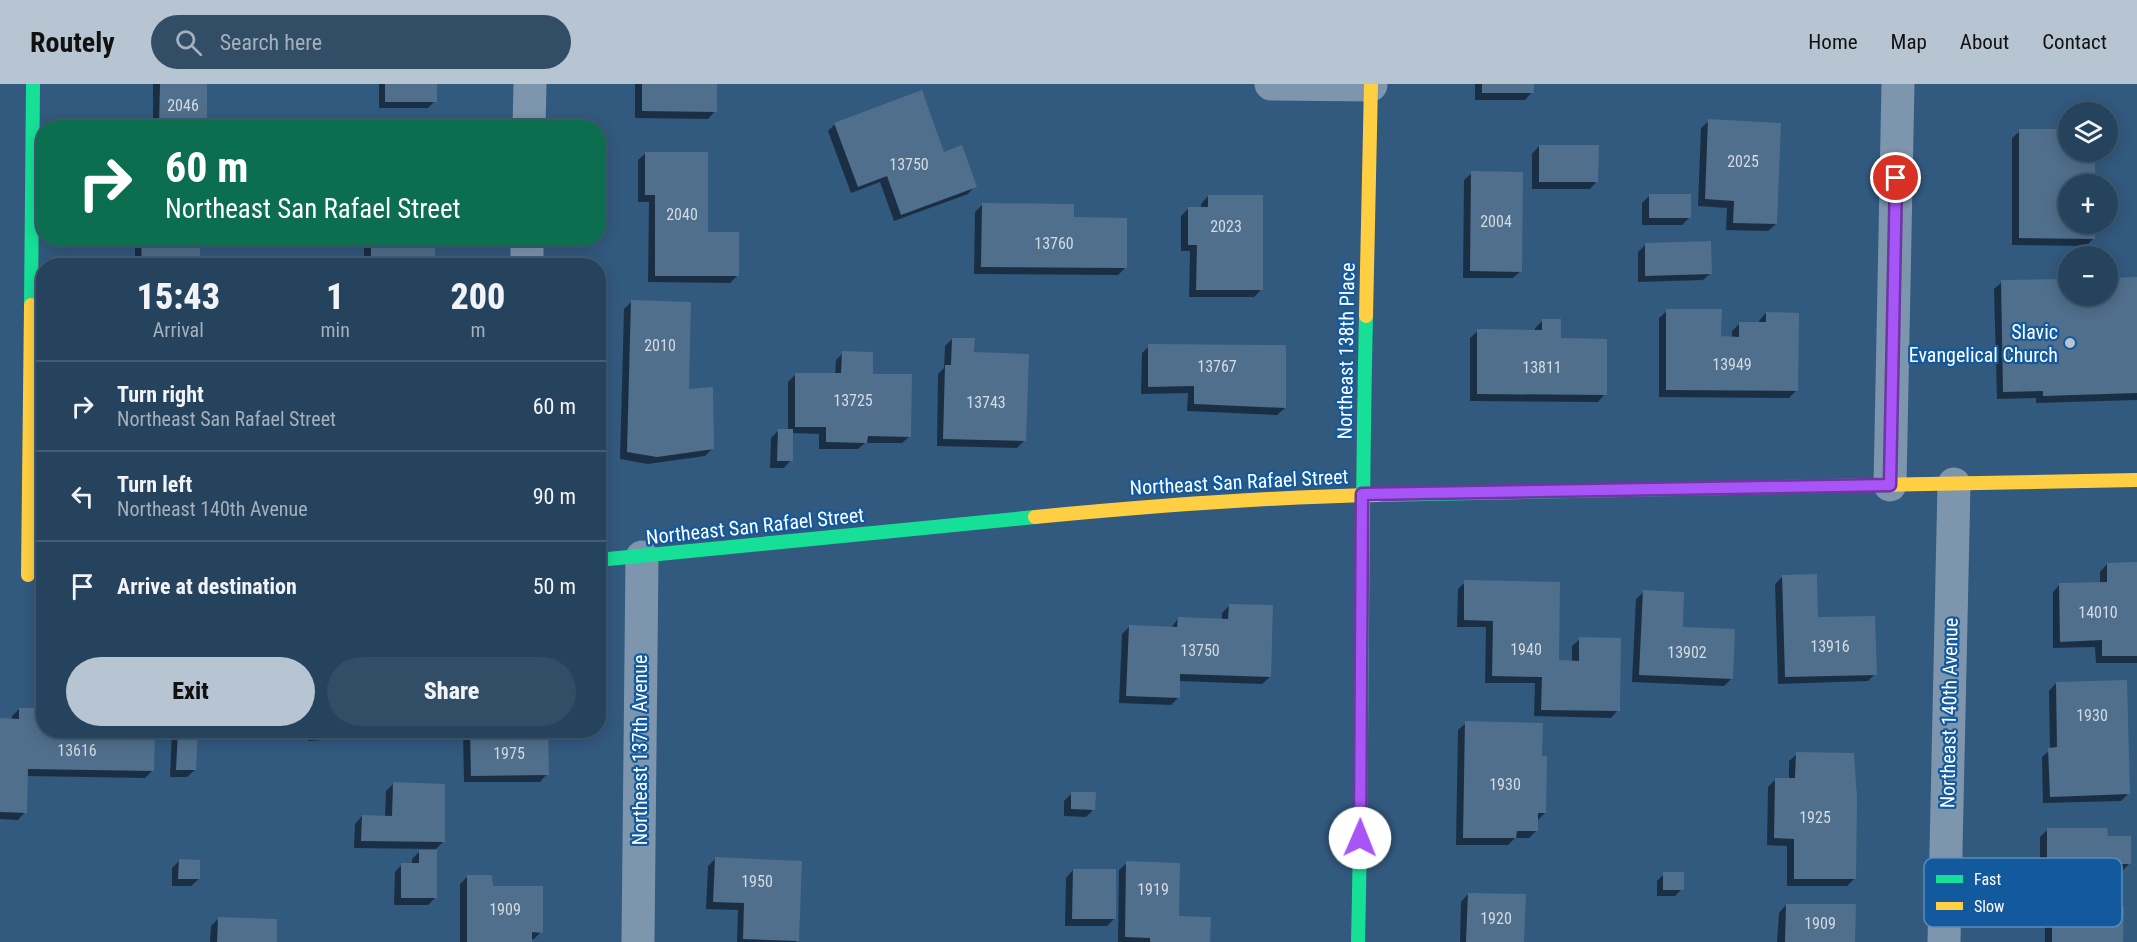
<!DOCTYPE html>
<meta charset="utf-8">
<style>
body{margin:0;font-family:"Roboto Condensed",sans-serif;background:#324e67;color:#f1f3f6;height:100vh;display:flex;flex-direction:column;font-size:22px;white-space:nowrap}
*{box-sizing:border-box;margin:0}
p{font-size:20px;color:#a4b0bc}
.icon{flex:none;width:33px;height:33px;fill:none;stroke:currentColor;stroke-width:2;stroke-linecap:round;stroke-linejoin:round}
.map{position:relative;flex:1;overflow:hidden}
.panel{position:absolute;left:36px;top:174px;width:570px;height:480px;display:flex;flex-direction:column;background:#26435e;border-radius:24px;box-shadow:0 3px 15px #0003,0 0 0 2px #425c73}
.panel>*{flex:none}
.banner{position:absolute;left:36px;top:36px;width:570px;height:126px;border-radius:24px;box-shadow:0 3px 15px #0003,0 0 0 2px #425c73;background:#0b6e4f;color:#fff;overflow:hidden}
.tools{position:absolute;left:2058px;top:18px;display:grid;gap:12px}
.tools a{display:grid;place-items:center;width:60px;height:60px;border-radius:50%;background:#26435e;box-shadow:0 3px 15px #0003,0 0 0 2px #425c73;font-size:30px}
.pin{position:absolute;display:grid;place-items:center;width:51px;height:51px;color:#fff;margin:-26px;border:3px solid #fff;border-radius:50%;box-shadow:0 2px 6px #0007}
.me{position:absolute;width:66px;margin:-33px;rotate:1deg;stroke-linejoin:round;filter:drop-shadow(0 0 4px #0008)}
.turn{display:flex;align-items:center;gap:21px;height:126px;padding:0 30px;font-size:27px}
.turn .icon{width:78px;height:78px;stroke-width:2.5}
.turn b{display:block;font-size:42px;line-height:51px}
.eta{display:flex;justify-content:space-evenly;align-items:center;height:102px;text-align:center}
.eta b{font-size:36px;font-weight:800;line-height:42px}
.action{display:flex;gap:12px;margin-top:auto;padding:12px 30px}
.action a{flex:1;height:69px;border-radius:36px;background:#b7c5d2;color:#111;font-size:24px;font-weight:800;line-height:69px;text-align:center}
.action a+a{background:#324e67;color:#f1f3f6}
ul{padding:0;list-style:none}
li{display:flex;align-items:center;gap:18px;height:90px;padding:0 30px;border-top:2px solid #425c73}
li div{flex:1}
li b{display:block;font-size:22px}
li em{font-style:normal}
header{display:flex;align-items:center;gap:36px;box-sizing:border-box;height:84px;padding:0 30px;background:#b7c5d2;color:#111}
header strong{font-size:28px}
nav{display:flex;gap:33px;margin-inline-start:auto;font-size:21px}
.search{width:420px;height:54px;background:#324e67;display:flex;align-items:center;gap:15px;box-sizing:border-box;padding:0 21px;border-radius:33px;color:#a4b0bc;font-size:22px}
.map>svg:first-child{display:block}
.shadow{fill:#0007}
.building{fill:#506f8c}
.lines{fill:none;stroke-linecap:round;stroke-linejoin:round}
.street{stroke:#7d96ae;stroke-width:33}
.fast{stroke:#16e098;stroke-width:14}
.slow{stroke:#ffcf43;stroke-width:14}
.route-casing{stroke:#6d37a1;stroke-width:15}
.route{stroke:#a855f7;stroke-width:10}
.poi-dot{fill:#b7c5d2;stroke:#125a9d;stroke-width:2}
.labels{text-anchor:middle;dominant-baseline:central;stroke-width:4.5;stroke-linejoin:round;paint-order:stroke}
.number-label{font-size:16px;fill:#d3dbe2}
.poi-label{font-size:20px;fill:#fff;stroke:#125a9d;text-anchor:end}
.street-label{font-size:20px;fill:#fff;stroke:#125a9d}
.key{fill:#125a9d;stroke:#598cba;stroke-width:1.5}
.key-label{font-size:16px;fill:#fff}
</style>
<header>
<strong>Routely</strong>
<div class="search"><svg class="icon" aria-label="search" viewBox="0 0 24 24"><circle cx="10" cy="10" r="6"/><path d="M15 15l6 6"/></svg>Search here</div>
<nav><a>Home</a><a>Map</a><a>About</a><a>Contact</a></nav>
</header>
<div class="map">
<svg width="2137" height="858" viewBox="0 0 2137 858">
<rect width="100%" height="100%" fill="#32597e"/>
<path class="shadow" d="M153,0H206L205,41L203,44H153Z
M379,0H435V17L428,24H379Z
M635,0H715V27L708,35L635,34Z
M1475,0H1533L1532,8L1525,16H1475Z
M1709,37L1776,140L1768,147L1726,146L1727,124L1698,122L1701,44Z
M835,40L943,70L975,102L968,110L894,137L880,98L851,109L828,47Z
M2020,47H2068V68H2094V100H2068V140H2093V155L2086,162L2012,161V54Z
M1539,62L1597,97L1590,105H1532V70Z
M646,69L737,192L730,199L648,198L649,118H638V76Z
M1472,89L1521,187L1513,194H1463L1464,96Z
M1650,111L1689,134L1682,141H1642V119Z
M1208,112L1261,206L1254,213H1189L1190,167H1181V132L1189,124H1201V120Z
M982,121L1073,134L1125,184L1118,191L974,190L975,128Z
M135,154H229L198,156V182H135Z
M364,154H433V181L364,182Z
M1645,161L1711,189L1703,196L1638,198V168Z
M2108,195H2137V316L2036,319V314L1997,315L1994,205L2002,198L2068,196V212H2108Z
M631,218L688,307L713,364L705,372L648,380L620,375L624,225Z
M1667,227L1720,254H1732V247L1739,240H1759V237L1766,229L1797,306L1789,314L1659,313V234Z
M1542,237L1605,310L1598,318L1470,317V254L1478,247L1535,248V244Z
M952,255L973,270L1024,357L1017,364L937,362L938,290L944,284L945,262Z
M1149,262L1285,324L1277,331L1187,327L1188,309L1141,310L1142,269Z
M843,269L872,291L910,352L902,359H865L858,365H819V350L792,349L791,376L784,384H770L771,354L778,347H788V298L796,290L835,291L836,276Z
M2137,479V579H2096L2095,563L2053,564V508L2060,500H2100V488L2107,480Z
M1782,493L1816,535L1875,590L1868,597L1778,600L1775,500Z
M1465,498L1558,578H1572V562L1580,555L1618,626L1611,634L1534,632L1535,599H1485L1486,543H1457L1458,505Z
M1644,508L1731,595L1724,602L1632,598L1636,515Z
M1230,521L1270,593L1262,600L1179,597L1178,614L1171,621L1119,619L1122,550L1129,543L1171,544L1178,535L1222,536V529Z
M2056,599L2129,709L2121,717L2043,719L2042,673L2050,666L2049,607Z
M42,618L44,646L153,686L145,694L26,692L25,728L18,736L0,735V636H12V632L19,625H35Z
M1466,639L1541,674L1545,729L1537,737V746L1529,754H1515L1508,761H1456L1458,646Z
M172,646H196L195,686L187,693H170Z
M308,646H352V648L345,655L308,657Z
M463,646H547V690L540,698H464Z
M1797,670L1854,795L1847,802H1787V762L1767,761L1768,703L1775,696H1789V677Z
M394,699L444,757L436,765L354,764L355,740L362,732L385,733L386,707Z
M1072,709L1094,725L1086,733L1064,732V717Z
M2047,746L2106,753L2130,779L2122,787H2105L2104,825L2122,858H2045V835H2040V753Z
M420,767L435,814L428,821H394L395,788L402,780H412V775Z
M715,775L797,856L796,858H737L738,826L706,825L708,782Z
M179,777L199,795L191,802H172V784Z
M1127,779L1178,833L1209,858H1118L1119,786Z
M1073,786L1114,835L1107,842H1065L1066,794Z
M1664,790L1682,805L1675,812H1657V797Z
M468,792L541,848L534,855H531V858H460V800Z
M1468,810L1523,858H1460L1461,818Z
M1786,821L1853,858H1777L1779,829Z
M218,835L275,858H210L211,842Z"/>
<path class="building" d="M160,0H207V42L159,41Z
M385,0H437V18H385Z
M642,0H717V28L642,27Z
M1482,0H1534V9H1482Z
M922,6L944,68L962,61L977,103L901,131L887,92L858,103L834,39Z
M1708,35L1781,39L1777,140L1733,139L1734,117L1705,115Z
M2019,45H2068V68H2095V100H2068V140H2095V155L2019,154Z
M1539,61H1599L1598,98H1539Z
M645,68H708V148H739V192H655V111H645Z
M1471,87L1523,88L1522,188L1470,187Z
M1649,110H1691V134H1649Z
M1208,111H1263V206H1196L1197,161H1188V123H1208Z
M982,119L1074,120V133L1127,134V184L981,183Z
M141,154H200V182H142Z
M371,154H435V182L371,181Z
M1711,157L1712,190L1645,192V159Z
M2137,193V309L2043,312V307L2003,308L2001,196L2068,195V212H2108V194Z
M631,216L691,218L689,305L713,303L714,365L657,373L627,368Z
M1666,225H1722L1721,252L1739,253V238H1766V228L1799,229L1798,307L1666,306Z
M1542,235H1561V254L1607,255V311L1477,310V245L1542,246Z
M952,254H975L974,268L1029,270L1026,357L943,355L945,281H951Z
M1148,260L1286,261V324L1194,320V302L1148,303Z
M842,267L873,268V290H912L911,353L868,352L867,359L826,358V343H795V289H841Z
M778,345H793V377H777Z
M2137,478V572H2102V556L2060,558L2059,499L2107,498V479Z
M1817,490L1818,533L1875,532L1877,591L1785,593L1782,491Z
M1464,496L1560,498L1559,576L1579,577V553L1621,554L1620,627L1541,626L1542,593L1492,592L1493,537L1464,536Z
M1643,506L1684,508L1683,543L1735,545L1733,595L1639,591Z
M1229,520L1273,521L1271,593L1180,590V614L1126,612L1129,541L1177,543L1178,533L1228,535Z
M2127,596L2130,710L2050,713L2048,664L2057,663L2056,598Z
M41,617H44V646H155L154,687L28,685L27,729L0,728V634L19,635V624H41Z
M1465,637L1543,639L1542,672H1547L1546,729H1538V747H1517L1516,754H1463Z
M178,646H198L196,686H176Z
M315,646H357V648L315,650Z
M470,646H548L549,691L471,692Z
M1796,668L1854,669L1857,713L1856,795H1794V755L1774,754L1775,694H1795Z
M393,698L445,700V758L361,757L362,731L392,732Z
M1071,708H1096L1095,726L1071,725Z
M2047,744H2107L2108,752H2131V780H2106V823H2124L2123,858H2052V828H2047Z
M419,766H437V814H401V779H419Z
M715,773L802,777L799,857L743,855L744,819L713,818Z
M179,775L200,776V795H178Z
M1126,777L1180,779L1179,832L1211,833L1210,858H1150V854L1125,853Z
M1073,785H1116V835H1072Z
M1663,788H1684V806H1663Z
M467,791H492L493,802H543V849L532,848V858H467Z
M1468,809L1526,810L1524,858H1466Z
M1786,820H1856L1855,858H1785Z
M218,833L277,835V858H217Z"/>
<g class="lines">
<path class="street" d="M1271,0L1371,1
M529,44L530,0
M527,182V154
M1890,401L1898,0
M638,858L642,473
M1944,858L1954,400"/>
<path class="fast" d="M31,221L33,0
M1378,411L1873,401
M598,476L1035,433
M1358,858C1363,649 1361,441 1366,232"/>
<path class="slow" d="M1366,232L1371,0
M1873,401L2137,396
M1035,433C1150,422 1263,413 1378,411
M28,491L31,221"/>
</g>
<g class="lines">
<defs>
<path id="route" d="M1360,754L1362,410L1890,401L1896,94"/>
</defs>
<use href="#route" class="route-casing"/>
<use href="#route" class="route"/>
</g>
<circle class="poi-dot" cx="2070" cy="259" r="6"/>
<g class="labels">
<g class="number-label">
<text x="183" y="21">2046</text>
<text x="1743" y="77">2025</text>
<text x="909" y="80">13750</text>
<text x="682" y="130">2040</text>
<text x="1496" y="137">2004</text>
<text x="1226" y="142">2023</text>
<text x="1054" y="159">13760</text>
<text x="660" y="261">2010</text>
<text x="1732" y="280">13949</text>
<text x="1217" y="282">13767</text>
<text x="1542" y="283">13811</text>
<text x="853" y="316">13725</text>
<text x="986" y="318">13743</text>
<text x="2098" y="528">14010</text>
<text x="1830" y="562">13916</text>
<text x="1526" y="565">1940</text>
<text x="1200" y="566">13750</text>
<text x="1687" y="568">13902</text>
<text x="2092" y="631">1930</text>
<text x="77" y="666">13616</text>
<text x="509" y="669">1975</text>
<text x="1505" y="700">1930</text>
<text x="1815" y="733">1925</text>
<text x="757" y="797">1950</text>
<text x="1153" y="805">1919</text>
<text x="505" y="825">1909</text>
<text x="1496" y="834">1920</text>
<text x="1820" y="839">1909</text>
</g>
<g class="poi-label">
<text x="2058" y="248">Slavic<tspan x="2058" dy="23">Evangelical Church</tspan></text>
</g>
<g class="street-label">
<text transform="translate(1346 267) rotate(-89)">Northeast 138th Place</text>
<text transform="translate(1239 398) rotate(-3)">Northeast San Rafael Street</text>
<text transform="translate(755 442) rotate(-6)">Northeast San Rafael Street</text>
<text transform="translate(1949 629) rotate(-89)">Northeast 140th Avenue</text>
<text transform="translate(640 666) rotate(-90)">Northeast 137th Avenue</text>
</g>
</g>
<rect x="1924" y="774" width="198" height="69" rx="9" class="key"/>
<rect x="1936" y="791" width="27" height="8" fill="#16e098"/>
<rect x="1936" y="818" width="27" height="8" fill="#ffcf43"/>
<g class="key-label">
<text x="1974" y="801">Fast</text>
<text x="1974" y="828">Slow</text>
</g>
</svg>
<div class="tools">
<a><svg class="icon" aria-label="layers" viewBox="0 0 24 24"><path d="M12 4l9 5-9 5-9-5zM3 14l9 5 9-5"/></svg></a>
<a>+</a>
<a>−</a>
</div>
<div class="pin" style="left:1896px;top:94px;background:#d93025"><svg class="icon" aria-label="arrive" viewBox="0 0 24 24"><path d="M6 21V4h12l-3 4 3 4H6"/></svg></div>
<svg class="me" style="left:1360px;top:754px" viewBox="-20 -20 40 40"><circle r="19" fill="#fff"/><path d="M0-13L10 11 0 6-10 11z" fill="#a855f7"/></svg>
<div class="banner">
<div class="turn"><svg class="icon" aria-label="right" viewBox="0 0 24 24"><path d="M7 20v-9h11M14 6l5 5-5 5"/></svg><div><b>60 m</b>Northeast San Rafael Street</div></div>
</div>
<section class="panel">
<div class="eta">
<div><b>15:43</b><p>Arrival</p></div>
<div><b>1</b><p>min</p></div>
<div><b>200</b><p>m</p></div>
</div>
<ul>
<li><svg class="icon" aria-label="right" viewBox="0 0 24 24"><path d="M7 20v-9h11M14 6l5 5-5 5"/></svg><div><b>Turn right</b><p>Northeast San Rafael Street</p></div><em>60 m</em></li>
<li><svg class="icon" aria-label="left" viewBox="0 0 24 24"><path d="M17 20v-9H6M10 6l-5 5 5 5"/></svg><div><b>Turn left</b><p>Northeast 140th Avenue</p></div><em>90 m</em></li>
<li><svg class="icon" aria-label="arrive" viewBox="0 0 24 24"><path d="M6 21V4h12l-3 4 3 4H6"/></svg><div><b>Arrive at destination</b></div><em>50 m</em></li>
</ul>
<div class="action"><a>Exit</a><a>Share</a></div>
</section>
</div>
